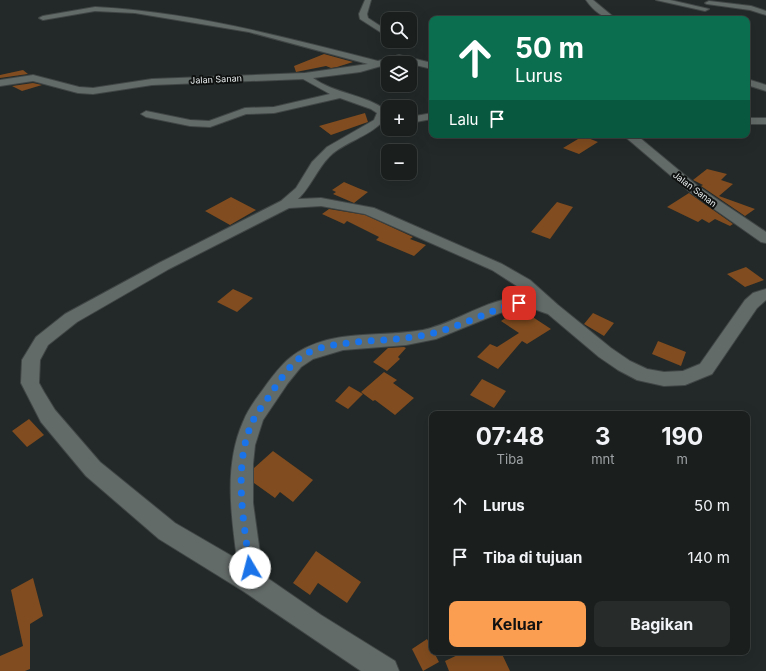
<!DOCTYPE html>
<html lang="id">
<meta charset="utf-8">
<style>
body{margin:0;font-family:Inter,sans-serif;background:#272c2b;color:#f1f3f6;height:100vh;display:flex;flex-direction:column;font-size:15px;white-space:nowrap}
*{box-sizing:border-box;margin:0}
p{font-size:13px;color:#9fa2a4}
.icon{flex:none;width:22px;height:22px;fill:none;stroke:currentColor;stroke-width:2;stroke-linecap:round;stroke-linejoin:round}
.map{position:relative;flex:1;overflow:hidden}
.sheet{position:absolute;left:429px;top:411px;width:321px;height:244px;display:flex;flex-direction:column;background:#1a1f1e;border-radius:8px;box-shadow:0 4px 16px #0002,0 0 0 1px #383d3c}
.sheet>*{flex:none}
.hud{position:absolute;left:429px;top:16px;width:321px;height:122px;border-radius:8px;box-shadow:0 4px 16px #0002,0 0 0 1px #383d3c;background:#0b6e4f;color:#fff;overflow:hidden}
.fabs{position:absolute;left:381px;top:12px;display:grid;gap:8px}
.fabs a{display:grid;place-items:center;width:36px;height:36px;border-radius:8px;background:#1a1f1e;box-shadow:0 4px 16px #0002,0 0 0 1px #383d3c;font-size:20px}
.pin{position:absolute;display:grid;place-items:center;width:34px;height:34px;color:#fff;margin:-17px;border-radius:8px;box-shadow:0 2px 6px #0006}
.me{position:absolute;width:44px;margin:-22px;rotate:352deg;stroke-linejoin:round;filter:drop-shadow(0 0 3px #0008)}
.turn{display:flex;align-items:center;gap:14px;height:84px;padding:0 20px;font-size:18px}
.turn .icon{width:52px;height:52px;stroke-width:2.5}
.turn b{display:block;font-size:28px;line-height:34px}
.then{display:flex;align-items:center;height:38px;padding:0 20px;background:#0003;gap:8px;font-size:15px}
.eta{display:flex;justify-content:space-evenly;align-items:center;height:68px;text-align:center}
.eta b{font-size:24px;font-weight:700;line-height:28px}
.primary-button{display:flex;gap:8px;margin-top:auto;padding:8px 20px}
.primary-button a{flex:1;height:46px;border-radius:8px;background:#fc9e52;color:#111;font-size:16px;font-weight:700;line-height:46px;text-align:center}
.primary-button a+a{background:#272c2b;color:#f1f3f6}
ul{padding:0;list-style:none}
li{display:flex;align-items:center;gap:12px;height:52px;padding:0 20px}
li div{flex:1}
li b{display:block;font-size:15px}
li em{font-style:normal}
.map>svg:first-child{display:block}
.building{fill:#814c1f}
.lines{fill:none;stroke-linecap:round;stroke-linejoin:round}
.street-casing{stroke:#404645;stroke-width:2}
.street{fill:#636b69;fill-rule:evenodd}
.route{stroke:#1a73e8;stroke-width:7;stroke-dasharray:0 12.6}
.labels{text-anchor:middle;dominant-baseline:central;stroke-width:4;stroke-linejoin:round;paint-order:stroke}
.far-street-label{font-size:9px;fill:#e7ebeb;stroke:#0e1110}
</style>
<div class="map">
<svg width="766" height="671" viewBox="0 0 766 671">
<rect width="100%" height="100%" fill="#222928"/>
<path class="building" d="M324,54L353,62L337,67L331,68L326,66L296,72L294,66Z
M23,70L28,74L0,78V75Z
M33,83L42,85L22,91L12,86Z
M365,113L368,122L331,135L319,126Z
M583,136L598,142L579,154L563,148Z
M707,169L727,174L721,180L733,184L719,196L755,209L745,216L701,186L703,185L693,180Z
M344,182L358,188L368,192L354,203L333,194L336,192L332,190Z
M689,193L733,224L730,226L715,219L709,223L702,219L698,222L667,207Z
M231,197L256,210L230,225L205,211Z
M557,202L573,207L550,239L531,232Z
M329,209L365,215L413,237L410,239L426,245L414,256L376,240L379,237L347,221L344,224L322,214Z
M746,267L764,280L745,287L727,274Z
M233,289L253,298L237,312L217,302Z
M522,310L551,329L527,344L522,341L498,369L477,357L490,344L497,347L519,333L501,321L516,311Z
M593,313L614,323L604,336L584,324Z
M658,341L686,352L681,366L652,354Z
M404,347L406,348L398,357L400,359L387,371L373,362L388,348Z
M384,372L397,380L393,383L414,398L395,415L375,400L373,401L361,392Z
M482,379L506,391L494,408L470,395Z
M349,386L363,394L348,409L335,401Z
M29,419L44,435L27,447L12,431Z
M273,451L313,480L293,502L280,492L275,498L254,483V468Z
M316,551L361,582L347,603L318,583L310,595L293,583Z
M33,578L43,616L30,624V669L25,671H0V656L23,646L11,590Z
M427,639L439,662L423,671L412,649Z
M464,652H501L510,671H449L445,661Z"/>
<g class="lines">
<defs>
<path id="street" d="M365,0H371L367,14L368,18L388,31V37L360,19L359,14Z
M586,0H593L616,19C603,19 593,10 586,0Z
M656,0H670L709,9L705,11Z
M709,1L751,6L766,11V15L750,10L707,4L705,3Z
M95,7C192,12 284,37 378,61L399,55L432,63V69L399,61L360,72L313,78C335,94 364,94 386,110L387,116C376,133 353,139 336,151C319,163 313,185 298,199L321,198L374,208L502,264L530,280L558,305L611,348L630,361L647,369L664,372L683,371L700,364L745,300L753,293L766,289V300L757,308L712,374L685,385L664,386L637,380L618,370L599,357L548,314L528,307L500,313L436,339L406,345L343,350L313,359L301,367L288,383L263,420L255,445L253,464V503L263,575L321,615L395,661L399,671H361L243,591L159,539L86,476L41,422L21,383L22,360L36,337L65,314L159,263L281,201L296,188L312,162L327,147L374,120L377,113L371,109L340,98L274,113L246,114L210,127L190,126L146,117L141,114L146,111L190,120L209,121L245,108L274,107L330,94L303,79L152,85L93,94L78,93L33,81L0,86V80L33,75L79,87L93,88L152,79L305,73L368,64L249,32L135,13L95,11L43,20L39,18L43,16ZM321,206L365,214L492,270L520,288L530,297C493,294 459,322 423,330C391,336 358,332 327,340C294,349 283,362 264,388C256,399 248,409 243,422C224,465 231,514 237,559L175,523L100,462L55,410L44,392L39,383L40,360L48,345L77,322L169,269L289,208Z
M747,79L766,85V91L747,85Z
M432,113V119L410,123V117Z
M747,118H766V124H747Z
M623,135H635L640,138L699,187L766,232V243L761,242L690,192Z"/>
</defs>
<use href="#street" class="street-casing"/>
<use href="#street" class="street"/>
</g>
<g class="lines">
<path class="route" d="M250,568C244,524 233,468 251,425C256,412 267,401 274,389C285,373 295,357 314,350C348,339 385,342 419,336C451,331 481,315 511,304L519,303"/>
</g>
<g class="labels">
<g class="far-street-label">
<text transform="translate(216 79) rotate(-3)">Jalan Sanan</text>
<text transform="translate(695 189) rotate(37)">Jalan Sanan</text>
</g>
</g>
</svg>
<div class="fabs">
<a><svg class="icon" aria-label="search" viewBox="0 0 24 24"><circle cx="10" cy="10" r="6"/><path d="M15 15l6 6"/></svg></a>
<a><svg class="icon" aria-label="layers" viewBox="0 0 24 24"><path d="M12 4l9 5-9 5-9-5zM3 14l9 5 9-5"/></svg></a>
<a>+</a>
<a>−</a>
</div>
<div class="pin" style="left:519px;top:303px;background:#d93025"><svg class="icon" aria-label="arrive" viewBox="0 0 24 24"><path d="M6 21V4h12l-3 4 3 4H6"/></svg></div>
<svg class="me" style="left:250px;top:568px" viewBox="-20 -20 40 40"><circle r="19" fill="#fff"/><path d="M0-13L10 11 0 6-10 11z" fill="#1a73e8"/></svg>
<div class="hud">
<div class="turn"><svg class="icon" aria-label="ahead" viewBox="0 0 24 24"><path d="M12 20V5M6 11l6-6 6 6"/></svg><div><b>50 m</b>Lurus</div></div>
<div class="then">Lalu<svg class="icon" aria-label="arrive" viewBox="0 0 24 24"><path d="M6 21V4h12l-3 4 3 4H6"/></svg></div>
</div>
<section class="sheet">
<div class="eta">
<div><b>07:48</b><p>Tiba</p></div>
<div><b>3</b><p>mnt</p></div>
<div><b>190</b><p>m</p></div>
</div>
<ul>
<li><svg class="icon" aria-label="ahead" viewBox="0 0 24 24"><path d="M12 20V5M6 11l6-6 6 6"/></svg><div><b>Lurus</b></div><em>50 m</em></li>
<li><svg class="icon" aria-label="arrive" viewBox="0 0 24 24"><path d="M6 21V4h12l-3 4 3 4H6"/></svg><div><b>Tiba di tujuan</b></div><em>140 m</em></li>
</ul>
<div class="primary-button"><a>Keluar</a><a>Bagikan</a></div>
</section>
</div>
